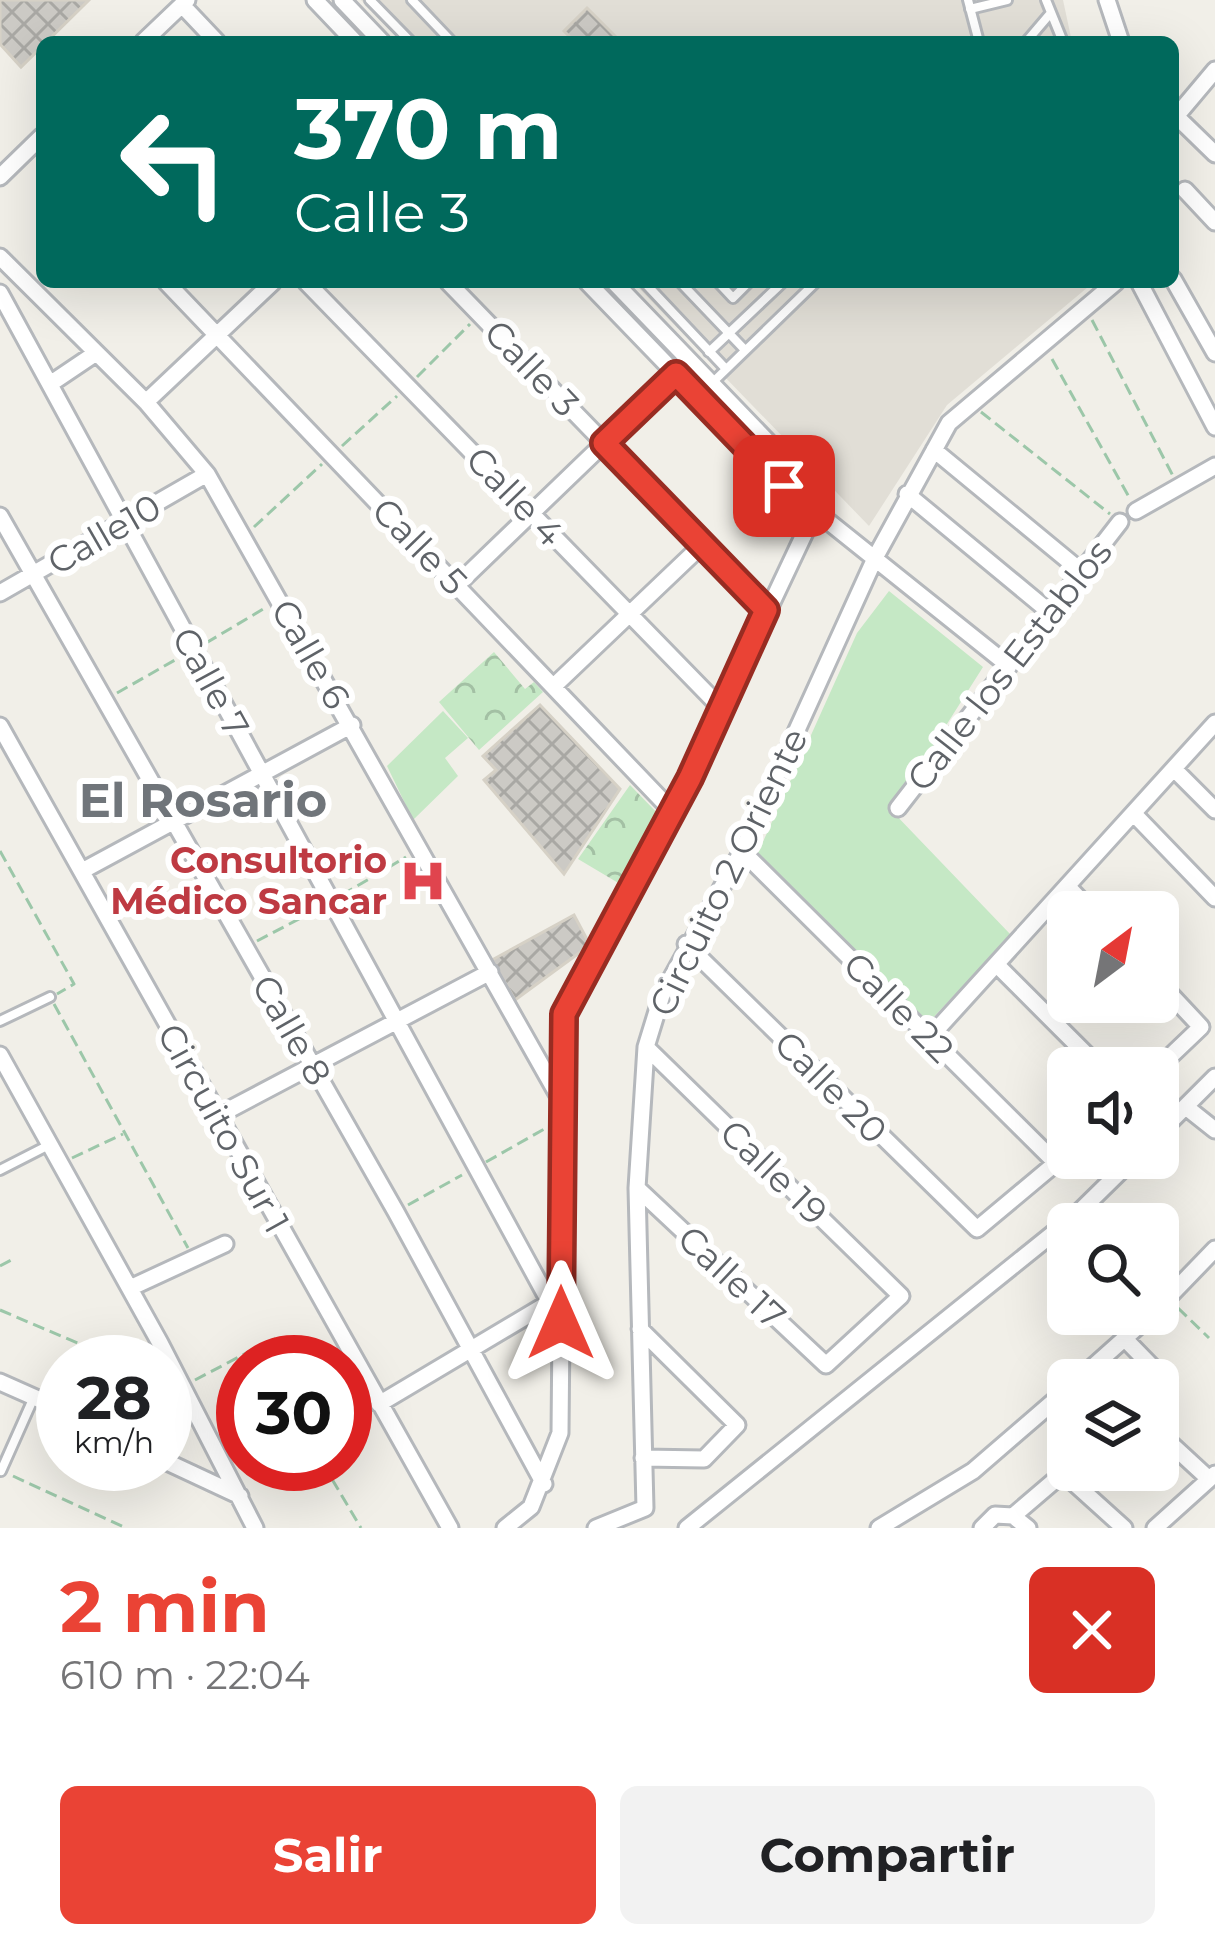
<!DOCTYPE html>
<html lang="es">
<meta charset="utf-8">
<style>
body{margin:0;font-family:Montserrat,sans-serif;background:#f2f2f2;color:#202124;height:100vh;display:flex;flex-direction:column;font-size:45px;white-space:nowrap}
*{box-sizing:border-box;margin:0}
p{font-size:39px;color:#757577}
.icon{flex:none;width:66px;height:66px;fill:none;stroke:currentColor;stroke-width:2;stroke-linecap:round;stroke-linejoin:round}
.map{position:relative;height:1528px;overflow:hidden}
.side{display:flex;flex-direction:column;background:#fff;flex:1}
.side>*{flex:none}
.guide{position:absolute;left:36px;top:36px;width:1143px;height:252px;border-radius:18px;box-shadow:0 12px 48px #0002;background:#00695c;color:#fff;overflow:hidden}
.needle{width:78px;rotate:32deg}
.controls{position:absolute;left:1047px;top:891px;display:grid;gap:24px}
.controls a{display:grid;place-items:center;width:132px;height:132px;border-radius:18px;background:#fff;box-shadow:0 12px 48px #0002;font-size:60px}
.speed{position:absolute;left:36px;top:1335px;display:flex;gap:24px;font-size:60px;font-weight:700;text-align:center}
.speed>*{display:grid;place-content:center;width:156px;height:156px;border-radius:50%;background:#fff;box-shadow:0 12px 48px #0002;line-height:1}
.speed small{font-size:30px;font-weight:400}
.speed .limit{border:18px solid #d22;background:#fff;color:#111}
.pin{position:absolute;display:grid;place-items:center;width:102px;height:102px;color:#fff;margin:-51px;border-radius:24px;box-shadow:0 6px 18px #0006}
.me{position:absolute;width:132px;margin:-66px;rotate:0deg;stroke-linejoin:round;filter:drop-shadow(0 0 9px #0008)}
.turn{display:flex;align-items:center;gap:42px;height:252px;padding:0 60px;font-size:54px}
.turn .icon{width:156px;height:156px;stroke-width:2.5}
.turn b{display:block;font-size:84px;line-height:102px}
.round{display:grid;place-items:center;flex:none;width:126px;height:126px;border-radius:18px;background:#f2f2f2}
.overview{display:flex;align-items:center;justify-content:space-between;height:204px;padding:0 60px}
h1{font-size:72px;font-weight:700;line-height:90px;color:#ea4335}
.action{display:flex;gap:24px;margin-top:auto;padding:24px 60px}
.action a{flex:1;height:138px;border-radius:18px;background:#ea4335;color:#fff;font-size:48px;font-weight:700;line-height:138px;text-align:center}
.action a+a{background:#f2f2f2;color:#202124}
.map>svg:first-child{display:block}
.education{fill:#e1ded6}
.grass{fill:#c5e8c5}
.park{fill:url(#park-crowns)}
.building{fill:url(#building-cross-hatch);stroke:#d6d1c6;stroke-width:3}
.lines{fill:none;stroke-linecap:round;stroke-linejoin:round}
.lane-casing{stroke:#b5b8bc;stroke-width:14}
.street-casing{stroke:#b5b8bc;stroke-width:21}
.path{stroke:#9cc7a9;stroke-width:3;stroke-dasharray:12 6;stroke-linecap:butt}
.lane{stroke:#fff;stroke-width:8}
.street{stroke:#fff;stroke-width:15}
.route-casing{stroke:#982c22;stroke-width:30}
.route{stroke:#ea4335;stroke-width:21}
.labels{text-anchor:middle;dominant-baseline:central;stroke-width:12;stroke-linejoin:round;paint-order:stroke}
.street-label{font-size:36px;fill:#5f6368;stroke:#fff}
.health-label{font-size:36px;font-weight:bold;fill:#be3a42;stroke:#fff;text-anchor:end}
.district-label{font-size:48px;font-weight:bold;fill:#70757a;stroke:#fff}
</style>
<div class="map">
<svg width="1215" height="1528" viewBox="0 0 1215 1528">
<defs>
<pattern id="park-crowns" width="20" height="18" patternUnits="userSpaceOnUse" patternTransform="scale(3)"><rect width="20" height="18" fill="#c5e8c5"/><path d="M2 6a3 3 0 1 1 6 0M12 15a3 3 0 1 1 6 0" fill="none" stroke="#a3c0a4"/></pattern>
<pattern id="building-cross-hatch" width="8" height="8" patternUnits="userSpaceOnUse" patternTransform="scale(3)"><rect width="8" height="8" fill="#cccac5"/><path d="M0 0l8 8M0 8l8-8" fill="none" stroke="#a9a8a4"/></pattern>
</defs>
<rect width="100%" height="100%" fill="#f1efe8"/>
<path class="education" d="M361,0H1063L1072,42H401Z
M633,282H1094L947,405L869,526Z"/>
<path class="grass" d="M889,591L983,667L892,811L1011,935L928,1023L757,855L857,633Z
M443,711L468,738L445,758L458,776L413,820L387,766Z"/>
<path class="park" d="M494,652L525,689L534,682L543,692L479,750L439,702Z
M630,785L662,818L620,884L578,859Z"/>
<path class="building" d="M0,0H89L21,67L0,44Z
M587,8L621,42H575L564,31Z
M540,705L620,789L564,874L484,780L496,770L483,756Z
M574,915L590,945L515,1000L492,960Z"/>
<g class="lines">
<defs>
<path id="lane" d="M370,0L411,42
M412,0L452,42
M968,0L979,42
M1046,0L1063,42
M970,9L1007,0
M1026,42L1049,15
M644,282L726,369
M680,282L745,350
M718,282L733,298L749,282
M709,352L783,282
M714,381L816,282
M0,1021L50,997
M0,1170L49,1145
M1,1471L34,1397"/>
<path id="street" d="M315,0L355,42
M342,0L382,42
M1107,0L1121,42
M182,5L217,42
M143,42L187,0
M1176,116L1215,154
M1173,120L1215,70
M0,177L42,136
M1185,190L1215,222
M0,257L146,402L207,474L558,1095
M1173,279L1215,353
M166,282L673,812
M306,282L723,710
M448,282L766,610
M587,282L784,486L1009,666
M614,282L796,471L811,501
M1139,282L1215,427
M0,293L561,1323
M50,384L96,353
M146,402L273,282
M934,450L1082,572
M907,494L1052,614
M1136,511L1215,466
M0,516L396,1212L544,1484
M458,584L676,374
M0,593L207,474
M554,686L701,546
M0,726L450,1528
M1174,769L1215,810
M898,808L1120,522
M1135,815L1215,898
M82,871L352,725
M1070,889L1092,912
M686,944L977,1229L1056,1163L742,851
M997,965L1100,1068
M930,1037L1215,723
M0,1055L160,1343L255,1528
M1158,1068L1201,1027L1158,981
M1186,1107L1215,1130
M217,1116L490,972
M1158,1134L1215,1077
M637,1188L826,1365L901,1296L646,1047
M130,1288L225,1244
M1158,1308L1215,1249
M640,1329L737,1425L704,1459L643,1458
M1125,1339L1163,1378L1158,1383
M1078,1380L1152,1314
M0,1382L63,1410
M379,1404L552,1301
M1158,1432L1209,1479
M165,1461L240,1496
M1063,1473L1124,1528
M1013,1516L1068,1469
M1013,1516L1028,1528
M505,1528L531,1507L560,1433L564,1014L673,812L817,507
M596,1528L645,1508L637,1188L646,1047L662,995L742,851L876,556L949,423L1116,282
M687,1528L1076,1215L1134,1158
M879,1528L973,1471L1068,1389
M982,1528L995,1515L1013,1516
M1155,1528L1215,1474"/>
</defs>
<use href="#lane" class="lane-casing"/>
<use href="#street" class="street-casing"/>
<path class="path" d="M1092,320L1173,476
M1052,359L1129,497
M417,377L470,324
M981,412L1110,514
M342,446L397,396
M254,527L322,464
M206,643L265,608
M117,693L182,656
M0,851L74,984L57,994
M342,895L406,857
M257,941L318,909
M54,1004L188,1248
M72,1158L123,1134
M486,1162L546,1128
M408,1205L462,1175
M0,1266L15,1258
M1178,1308L1209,1338
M0,1310L122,1362
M256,1349L264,1362
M195,1380L275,1338
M323,1464L361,1528
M13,1476L126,1528"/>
<use href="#lane" class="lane"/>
<use href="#street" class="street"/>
</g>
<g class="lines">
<defs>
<path id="route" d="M561,1323L564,1014L690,778L766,610L604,443L676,374L784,486"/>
</defs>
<use href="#route" class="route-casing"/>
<use href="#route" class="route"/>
</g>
<defs>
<symbol id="hospital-bare" viewBox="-9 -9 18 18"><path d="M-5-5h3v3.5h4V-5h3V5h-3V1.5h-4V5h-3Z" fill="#e0444e" stroke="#fff" stroke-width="2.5" paint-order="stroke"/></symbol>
</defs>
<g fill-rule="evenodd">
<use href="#hospital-bare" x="390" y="848" width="66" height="66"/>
</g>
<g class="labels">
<g class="street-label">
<text transform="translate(532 368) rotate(46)">Calle 3</text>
<text transform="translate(515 496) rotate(46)">Calle 4</text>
<text transform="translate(104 534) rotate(-30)">Calle10</text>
<text transform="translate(420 546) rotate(46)">Calle 5</text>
<text transform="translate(311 654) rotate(60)">Calle 6</text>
<text transform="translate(1009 665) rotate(-52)">Calle los Establos</text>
<text transform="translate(211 682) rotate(61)">Calle 7</text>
<text transform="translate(728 872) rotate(-64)">Circuito 2 Oriente</text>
<text transform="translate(899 1007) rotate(45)">Calle 22</text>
<text transform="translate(292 1030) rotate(60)">Calle 8</text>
<text transform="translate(831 1087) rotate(45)">Calle 20</text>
<text transform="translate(224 1128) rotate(61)">Circuito Sur 1</text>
<text transform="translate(774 1172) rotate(44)">Calle 19</text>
<text transform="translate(732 1277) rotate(43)">Calle 17</text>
</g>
<g class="health-label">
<text x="387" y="860">Consultorio<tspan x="387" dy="41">Médico Sancar</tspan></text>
</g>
<g class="district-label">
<text x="203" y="800">El Rosario</text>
</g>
</g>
</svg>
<div class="controls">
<a><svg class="needle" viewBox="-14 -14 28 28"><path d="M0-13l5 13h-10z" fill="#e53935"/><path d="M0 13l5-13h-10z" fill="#757577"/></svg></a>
<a><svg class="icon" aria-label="sound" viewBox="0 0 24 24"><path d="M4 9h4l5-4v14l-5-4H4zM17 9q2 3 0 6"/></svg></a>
<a><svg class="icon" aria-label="search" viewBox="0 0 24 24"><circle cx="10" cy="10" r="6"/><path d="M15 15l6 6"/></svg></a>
<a><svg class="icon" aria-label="layers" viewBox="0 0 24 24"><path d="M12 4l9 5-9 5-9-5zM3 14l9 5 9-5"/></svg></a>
</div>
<div class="speed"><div>28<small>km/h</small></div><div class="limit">30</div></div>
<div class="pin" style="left:784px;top:486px;background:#d93025"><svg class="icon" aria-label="arrive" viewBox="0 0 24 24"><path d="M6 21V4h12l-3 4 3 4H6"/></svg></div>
<svg class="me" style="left:561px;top:1323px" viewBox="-20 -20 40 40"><path d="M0-17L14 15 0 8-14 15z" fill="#ea4335" stroke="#fff" stroke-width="4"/></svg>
<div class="guide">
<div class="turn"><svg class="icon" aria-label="left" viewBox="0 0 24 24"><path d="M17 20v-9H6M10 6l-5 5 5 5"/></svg><div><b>370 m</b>Calle 3</div></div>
</div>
</div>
<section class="side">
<div class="overview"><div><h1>2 min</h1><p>610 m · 22:04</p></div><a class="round" style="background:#d93025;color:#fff"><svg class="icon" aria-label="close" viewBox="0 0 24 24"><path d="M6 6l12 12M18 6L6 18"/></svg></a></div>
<div class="action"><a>Salir</a><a>Compartir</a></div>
</section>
